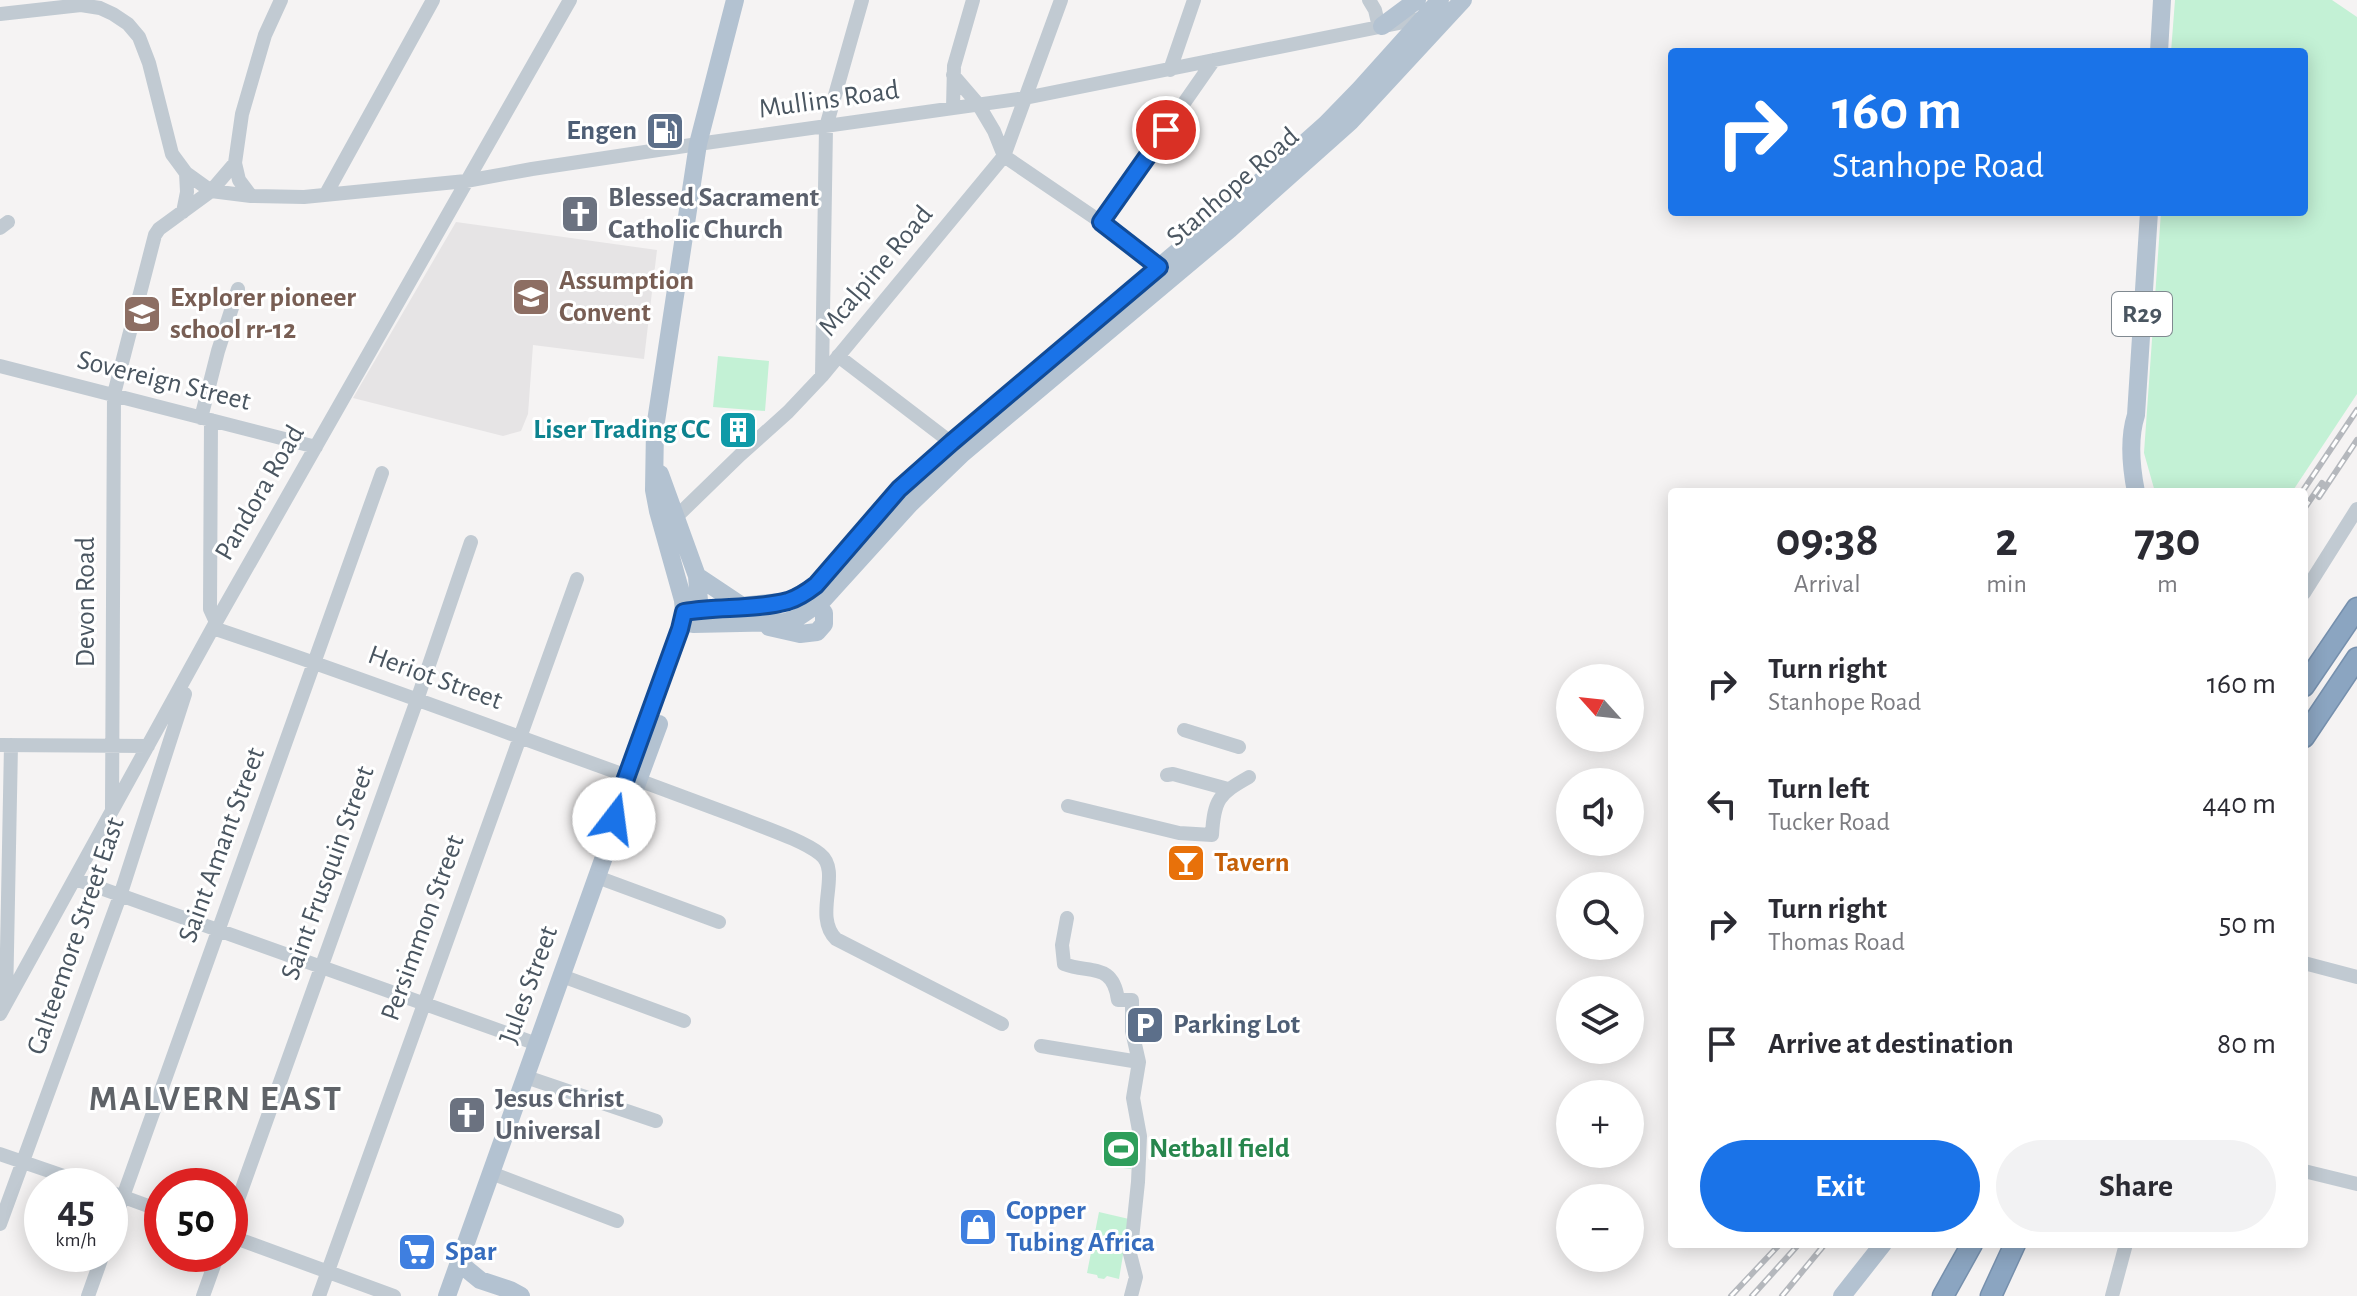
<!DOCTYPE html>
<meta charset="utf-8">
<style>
body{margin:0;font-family:"Alegreya Sans",sans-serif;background:#f2f2f3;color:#2b2b33;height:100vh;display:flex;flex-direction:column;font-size:30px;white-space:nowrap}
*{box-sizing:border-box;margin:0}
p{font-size:26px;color:#7c7c81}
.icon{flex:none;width:44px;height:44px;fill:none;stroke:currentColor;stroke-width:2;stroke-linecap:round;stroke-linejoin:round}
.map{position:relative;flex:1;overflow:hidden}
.side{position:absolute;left:1668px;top:488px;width:640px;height:760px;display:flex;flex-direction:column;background:#fff;border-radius:8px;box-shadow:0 4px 20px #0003}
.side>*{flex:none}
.banner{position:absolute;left:1668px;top:48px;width:640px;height:168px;border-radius:8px;box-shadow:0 4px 20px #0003;background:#1a73e8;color:#fff;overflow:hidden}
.needle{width:52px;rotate:297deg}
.controls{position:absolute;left:1556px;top:664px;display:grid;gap:16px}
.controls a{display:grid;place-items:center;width:88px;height:88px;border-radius:50%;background:#fff;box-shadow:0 4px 20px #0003;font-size:40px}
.speed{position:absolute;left:24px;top:1168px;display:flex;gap:16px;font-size:40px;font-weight:700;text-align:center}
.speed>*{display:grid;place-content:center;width:104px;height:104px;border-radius:50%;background:#fff;box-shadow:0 4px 20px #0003;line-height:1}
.speed small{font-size:20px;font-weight:400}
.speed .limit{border:12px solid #d22;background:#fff;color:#111}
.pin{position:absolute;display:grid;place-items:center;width:68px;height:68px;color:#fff;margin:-34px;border:4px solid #fff;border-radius:50%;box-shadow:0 2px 8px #0007}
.me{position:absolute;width:88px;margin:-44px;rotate:15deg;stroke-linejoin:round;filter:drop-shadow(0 0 6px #0008)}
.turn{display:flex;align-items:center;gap:28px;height:168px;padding:0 32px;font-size:36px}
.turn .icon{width:104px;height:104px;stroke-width:2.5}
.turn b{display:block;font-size:56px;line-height:68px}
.eta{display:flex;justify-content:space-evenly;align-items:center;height:136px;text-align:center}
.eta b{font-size:48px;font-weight:600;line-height:56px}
.action{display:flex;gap:16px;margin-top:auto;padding:16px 32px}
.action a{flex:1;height:92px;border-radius:48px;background:#1a73e8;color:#fff;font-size:32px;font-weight:600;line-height:92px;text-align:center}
.action a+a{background:#f2f2f3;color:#2b2b33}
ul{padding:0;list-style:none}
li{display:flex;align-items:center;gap:24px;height:120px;padding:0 32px}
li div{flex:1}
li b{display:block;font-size:30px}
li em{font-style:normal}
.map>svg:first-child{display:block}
.education{fill:#e6e4e5}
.green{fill:#c3f1d5}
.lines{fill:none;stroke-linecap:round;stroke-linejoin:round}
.highway-casing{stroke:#7690ad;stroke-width:23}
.minor{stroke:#c1cad2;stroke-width:14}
.major{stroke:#b3c2d1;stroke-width:18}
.highway{stroke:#8ba5c1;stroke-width:20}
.rail-casing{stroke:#b5b8bd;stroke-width:6}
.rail{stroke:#fff;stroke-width:3;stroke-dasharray:9;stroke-linecap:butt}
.route-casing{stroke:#114b97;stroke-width:20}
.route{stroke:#1a73e8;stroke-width:14}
.labels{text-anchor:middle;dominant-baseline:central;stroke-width:6;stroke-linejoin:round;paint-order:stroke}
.shield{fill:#fff;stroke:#808990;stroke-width:2}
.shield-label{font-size:26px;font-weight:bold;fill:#4a5661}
.street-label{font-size:28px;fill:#4a5661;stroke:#fff}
.service-label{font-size:28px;font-weight:bold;fill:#4e5e75;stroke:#fff;text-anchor:end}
.worship-label{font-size:28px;font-weight:bold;fill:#5b616d;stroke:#fff;text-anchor:start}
.education-label{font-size:28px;font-weight:bold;fill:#785e54;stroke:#fff;text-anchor:start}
.culture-label{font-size:28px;font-weight:bold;fill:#0d838f;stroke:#fff;text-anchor:end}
.food-label{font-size:28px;font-weight:bold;fill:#c56008;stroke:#fff;text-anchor:start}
.leisure-label{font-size:28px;font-weight:bold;fill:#27864d;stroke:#fff;text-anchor:start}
.shop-label{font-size:28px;font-weight:bold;fill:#366cbe;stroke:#fff;text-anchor:start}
.district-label{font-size:36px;font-weight:bold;letter-spacing:2px;fill:#5f6368;stroke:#fff}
</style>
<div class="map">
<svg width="2357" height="1296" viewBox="0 0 2357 1296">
<rect width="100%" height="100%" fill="#f5f3f3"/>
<path class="education" d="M456,222L657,250L644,359L533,345L528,414L521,431L503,436L353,398Z"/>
<path class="green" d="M2175,0H2332L2357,17V394L2292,492H2155L2144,453L2161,212H2304V52H2171Z
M718,356L769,361L765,411L713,407Z
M1112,1131L1134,1133L1131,1169L1108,1166Z
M1099,1212L1129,1219L1119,1279L1107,1276L1104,1279L1098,1278L1097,1275L1087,1273Z"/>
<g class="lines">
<defs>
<path id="highway" d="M2304,686L2357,608
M2304,737L2357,658
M1943,1296L1972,1244
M1991,1296L2015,1244"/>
</defs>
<use href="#highway" class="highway-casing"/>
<path class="minor" d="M1369,0L1375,10L1379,27
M0,14L81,5L100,8L113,14L128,24L139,37L149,63L172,154L186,173L211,191L251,196L304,197L466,181L532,169L698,144L1025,98L1429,17
M1170,70L1194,0
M953,75L978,104L994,131L1004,156L1101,222L1165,272
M953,108L954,66L973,0
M326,194L433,0
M251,196L239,180L235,163L242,114L265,35L281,0
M183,212L187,192L186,173
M1101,222L1214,60
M0,228L8,222
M838,356L957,447
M0,366L316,447
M822,376L826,127L862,0
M201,418L218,351L238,289
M211,420L210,609L216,622
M670,523L740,455L788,412L822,376L1004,156L1061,0
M2304,593L2357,509
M213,628C353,675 491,727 630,777C668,791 705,805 743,819C765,828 802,840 820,854C843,872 812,915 836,939L1002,1024
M1184,730L1239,747
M0,745L148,746
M1167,775L1173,774L1228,789
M1068,806L1179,833L1212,835C1214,799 1219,794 1249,777
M112,809L114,394L155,235L159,229L211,191L235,163
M597,877L719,922
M75,879L537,1044
M1067,918L1062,945L1064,964C1090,974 1113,962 1118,1000H1132V1031L1139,1062L1133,1098L1140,1136L1138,1182L1132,1239L1129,1250L1136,1277L1131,1296
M2304,963L2357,977
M562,976L684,1021
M6,1001L11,745
M0,1014L216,622L570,0
M1041,1046L1139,1062
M526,1077L656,1121
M0,1154L93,1186
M2304,1171L2357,1184
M491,1173L617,1221
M110,1192L162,1211
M230,1222L417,700L471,542
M0,1224L120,896L185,694
M110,1233L382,473
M230,1236L394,1296
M88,1296L103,1254
M203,1296L218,1254
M319,1296L577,579
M2112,1296L2126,1244"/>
<path class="major" d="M1382,26L1417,0
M2159,52L2162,0
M660,474L697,576L699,601L694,621
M2136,492C2131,467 2128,440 2136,415L2149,212
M697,576L742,606
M684,612L789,601L816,585L899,489L952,442L1273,171L1326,124L1360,89L1440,0
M682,622L693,624L785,622L797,618L822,601L910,504L963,453L1230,229L1351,121L1463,0
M769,627L800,634L817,632L824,624V613L817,604L808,598
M629,805L659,724
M458,1262L480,1280L510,1290L521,1296
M447,1296L614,829L617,803L680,629L684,612L683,600L658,511L654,490L655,428L698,144L735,0
M1842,1296L1883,1244"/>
<use href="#highway" class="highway"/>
<defs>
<path id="rail" d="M2302,492L2357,410
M2319,497L2357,440
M2304,509L2322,483
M1731,1296L1780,1244
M1752,1296L1799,1244
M1782,1296L1825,1244"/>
</defs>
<use href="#rail" class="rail-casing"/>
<use href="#rail" class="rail"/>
</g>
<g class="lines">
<defs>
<path id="route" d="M614,819L617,803L680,629L684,612C718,606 755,610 788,601C798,598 807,592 816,585L899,489L952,442L1159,267L1101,222L1166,130"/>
</defs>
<use href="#route" class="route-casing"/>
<use href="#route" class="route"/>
</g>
<defs>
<symbol id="fuel-square" viewBox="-11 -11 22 22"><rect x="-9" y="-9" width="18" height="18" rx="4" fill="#5c6f8a" stroke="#fff"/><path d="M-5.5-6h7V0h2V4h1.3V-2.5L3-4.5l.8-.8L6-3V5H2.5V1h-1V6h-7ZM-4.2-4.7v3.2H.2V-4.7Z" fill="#fff"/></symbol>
<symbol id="church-square" viewBox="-11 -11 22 22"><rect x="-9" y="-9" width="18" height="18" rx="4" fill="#6b7280" stroke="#fff"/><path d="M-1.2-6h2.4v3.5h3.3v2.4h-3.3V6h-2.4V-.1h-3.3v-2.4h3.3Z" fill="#fff"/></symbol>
<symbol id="school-square" viewBox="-11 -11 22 22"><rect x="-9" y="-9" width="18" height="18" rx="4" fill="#8d6e63" stroke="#fff"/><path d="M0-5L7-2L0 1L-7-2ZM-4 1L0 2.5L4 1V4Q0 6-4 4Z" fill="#fff"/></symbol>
<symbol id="building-square" viewBox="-11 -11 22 22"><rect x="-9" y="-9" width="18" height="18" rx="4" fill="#0f9aa8" stroke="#fff"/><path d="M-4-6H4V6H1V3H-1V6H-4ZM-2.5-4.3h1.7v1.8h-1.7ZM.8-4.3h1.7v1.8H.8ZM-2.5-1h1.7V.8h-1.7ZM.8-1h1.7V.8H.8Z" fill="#fff"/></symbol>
<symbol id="bar-square" viewBox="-11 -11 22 22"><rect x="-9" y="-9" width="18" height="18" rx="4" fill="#e8710a" stroke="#fff"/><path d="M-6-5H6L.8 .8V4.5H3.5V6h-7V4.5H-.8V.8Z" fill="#fff"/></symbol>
<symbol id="parking-square" viewBox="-11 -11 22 22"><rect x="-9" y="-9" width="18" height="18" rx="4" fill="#5c6f8a" stroke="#fff"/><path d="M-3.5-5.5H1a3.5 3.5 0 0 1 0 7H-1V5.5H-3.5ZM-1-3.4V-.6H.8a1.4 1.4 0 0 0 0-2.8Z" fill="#fff"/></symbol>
<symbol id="stadium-square" viewBox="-11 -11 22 22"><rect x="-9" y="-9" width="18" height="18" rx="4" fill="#2e9e5b" stroke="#fff"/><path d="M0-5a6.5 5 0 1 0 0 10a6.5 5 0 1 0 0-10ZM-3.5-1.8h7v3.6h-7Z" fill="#fff"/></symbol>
<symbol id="shop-square" viewBox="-11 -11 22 22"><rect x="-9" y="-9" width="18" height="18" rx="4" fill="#3f7fe0" stroke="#fff"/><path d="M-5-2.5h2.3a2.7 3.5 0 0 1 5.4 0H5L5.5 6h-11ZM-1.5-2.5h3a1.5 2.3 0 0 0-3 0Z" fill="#fff"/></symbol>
<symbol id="supermarket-square" viewBox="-11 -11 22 22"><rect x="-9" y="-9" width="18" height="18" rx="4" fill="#3f7fe0" stroke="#fff"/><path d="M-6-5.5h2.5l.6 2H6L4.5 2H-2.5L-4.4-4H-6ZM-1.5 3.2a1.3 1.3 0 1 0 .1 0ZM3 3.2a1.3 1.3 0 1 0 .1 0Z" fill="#fff"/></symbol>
</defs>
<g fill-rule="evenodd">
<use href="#fuel-square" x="643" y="109" width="44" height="44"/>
<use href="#church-square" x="558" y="192" width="44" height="44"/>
<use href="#school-square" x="509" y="275" width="44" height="44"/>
<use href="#school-square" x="120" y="292" width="44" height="44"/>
<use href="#building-square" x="716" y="408" width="44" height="44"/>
<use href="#bar-square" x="1164" y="841" width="44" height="44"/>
<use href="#parking-square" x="1123" y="1003" width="44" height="44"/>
<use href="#church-square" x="445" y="1093" width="44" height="44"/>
<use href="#stadium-square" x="1099" y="1127" width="44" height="44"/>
<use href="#shop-square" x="956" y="1205" width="44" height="44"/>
<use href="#supermarket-square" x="395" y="1230" width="44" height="44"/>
</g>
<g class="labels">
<rect class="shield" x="2112" y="292" width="60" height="44" rx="6"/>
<g class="shield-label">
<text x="2142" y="314">R29</text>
</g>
<g class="street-label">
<text transform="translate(829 100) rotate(-8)">Mullins Road</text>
<text transform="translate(1233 187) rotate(-41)">Stanhope Road</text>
<text transform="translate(876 271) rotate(-50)">Mcalpine Road</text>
<text transform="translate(164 381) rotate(14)">Sovereign Street</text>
<text transform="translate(260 493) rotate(-60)">Pandora Road</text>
<text transform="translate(86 602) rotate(-90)">Devon Road</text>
<text transform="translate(435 678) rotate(20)">Heriot Street</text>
<text transform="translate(222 845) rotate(-70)">Saint Amant Street</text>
<text transform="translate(328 873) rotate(-70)">Saint Frusquin Street</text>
<text transform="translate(423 928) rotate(-70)">Persimmon Street</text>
<text transform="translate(76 936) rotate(-71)">Galteemore Street East</text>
<text transform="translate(529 985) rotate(-70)">Jules Street</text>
</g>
<g class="service-label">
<text x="637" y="131">Engen</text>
<text x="1173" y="1025" text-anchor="start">Parking Lot</text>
</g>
<g class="worship-label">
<text x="608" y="198">Blessed Sacrament<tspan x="608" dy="32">Catholic Church</tspan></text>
<text x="495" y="1099">Jesus Christ<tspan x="495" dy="32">Universal</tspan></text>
</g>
<g class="education-label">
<text x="559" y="281">Assumption<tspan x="559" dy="32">Convent</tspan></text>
<text x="170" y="298">Explorer pioneer<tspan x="170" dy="32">school rr-12</tspan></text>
</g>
<g class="culture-label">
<text x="710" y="430">Liser Trading CC</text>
</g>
<g class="food-label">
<text x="1214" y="863">Tavern</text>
</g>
<g class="leisure-label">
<text x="1149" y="1149">Netball field</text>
</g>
<g class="shop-label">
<text x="1006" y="1211">Copper<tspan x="1006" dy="32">Tubing Africa</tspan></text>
<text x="445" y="1252">Spar</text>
</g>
<g class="district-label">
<text x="216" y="1099">MALVERN EAST</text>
</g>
</g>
</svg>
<div class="controls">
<a><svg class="needle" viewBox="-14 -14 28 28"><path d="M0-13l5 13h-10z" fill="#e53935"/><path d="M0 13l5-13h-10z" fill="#7c7c81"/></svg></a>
<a><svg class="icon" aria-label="sound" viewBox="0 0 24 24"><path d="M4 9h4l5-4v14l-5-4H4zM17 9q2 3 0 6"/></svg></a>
<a><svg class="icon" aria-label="search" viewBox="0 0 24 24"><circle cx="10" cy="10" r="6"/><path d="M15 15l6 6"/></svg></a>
<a><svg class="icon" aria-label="layers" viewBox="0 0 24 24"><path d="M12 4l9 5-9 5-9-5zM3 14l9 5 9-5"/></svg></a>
<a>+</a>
<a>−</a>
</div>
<div class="speed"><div>45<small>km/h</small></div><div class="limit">50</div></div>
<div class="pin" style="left:1166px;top:130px;background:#d93025"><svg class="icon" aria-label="arrive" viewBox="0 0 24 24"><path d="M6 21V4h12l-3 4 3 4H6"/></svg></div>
<svg class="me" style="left:614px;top:819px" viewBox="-20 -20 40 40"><circle r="19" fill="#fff"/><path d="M0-13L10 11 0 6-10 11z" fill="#1a73e8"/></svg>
<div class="banner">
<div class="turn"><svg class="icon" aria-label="right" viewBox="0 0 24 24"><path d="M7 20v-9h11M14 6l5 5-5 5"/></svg><div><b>160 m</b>Stanhope Road</div></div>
</div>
<section class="side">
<div class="eta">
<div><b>09:38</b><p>Arrival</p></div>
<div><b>2</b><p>min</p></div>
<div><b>730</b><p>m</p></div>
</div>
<ul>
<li><svg class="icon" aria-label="right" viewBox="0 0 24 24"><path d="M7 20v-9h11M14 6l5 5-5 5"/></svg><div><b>Turn right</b><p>Stanhope Road</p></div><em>160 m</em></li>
<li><svg class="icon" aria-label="left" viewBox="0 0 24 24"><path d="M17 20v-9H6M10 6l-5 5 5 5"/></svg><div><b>Turn left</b><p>Tucker Road</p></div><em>440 m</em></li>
<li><svg class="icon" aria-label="right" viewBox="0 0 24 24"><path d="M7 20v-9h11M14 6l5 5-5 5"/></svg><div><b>Turn right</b><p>Thomas Road</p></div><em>50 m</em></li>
<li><svg class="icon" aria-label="arrive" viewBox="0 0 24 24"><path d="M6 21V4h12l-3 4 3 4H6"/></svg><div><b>Arrive at destination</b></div><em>80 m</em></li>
</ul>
<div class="action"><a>Exit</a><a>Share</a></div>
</section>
</div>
